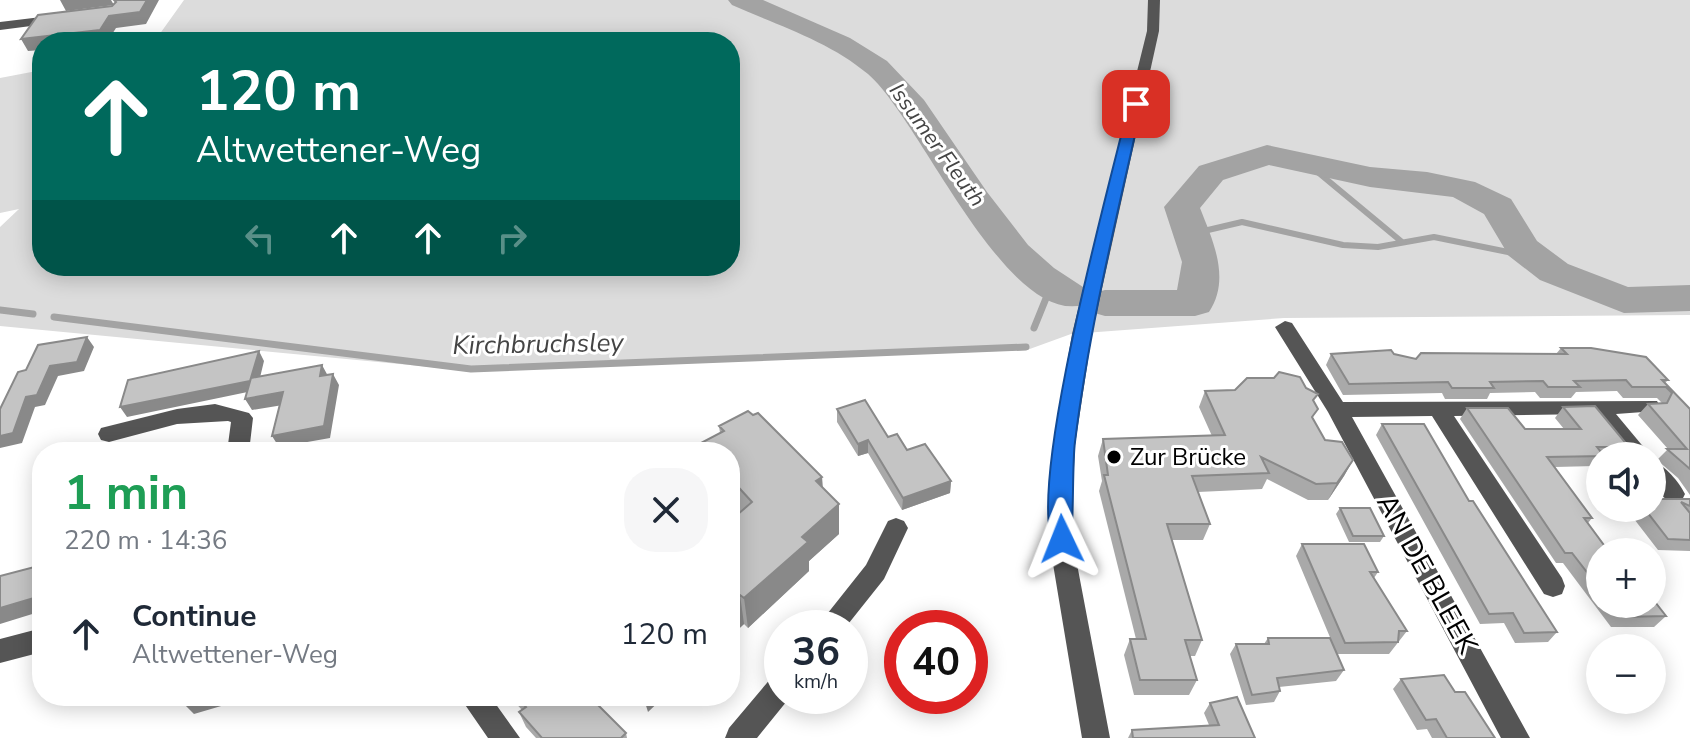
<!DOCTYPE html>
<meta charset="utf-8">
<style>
body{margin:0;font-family:"Nunito Sans",sans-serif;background:#f6f6f7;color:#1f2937;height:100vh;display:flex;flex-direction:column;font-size:30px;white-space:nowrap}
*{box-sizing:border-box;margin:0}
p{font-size:26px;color:#747a83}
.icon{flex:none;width:44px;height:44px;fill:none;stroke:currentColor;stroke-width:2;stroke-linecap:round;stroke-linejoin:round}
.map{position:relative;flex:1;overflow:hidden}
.panel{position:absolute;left:32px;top:442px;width:708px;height:264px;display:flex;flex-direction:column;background:#fff;border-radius:32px;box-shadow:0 4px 20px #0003}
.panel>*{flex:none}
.guide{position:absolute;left:32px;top:32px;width:708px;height:244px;border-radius:32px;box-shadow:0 4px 20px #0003;background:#00695c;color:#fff;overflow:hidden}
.controls{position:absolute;left:1586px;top:442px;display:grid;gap:16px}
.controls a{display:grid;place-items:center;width:80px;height:80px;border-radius:50%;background:#fff;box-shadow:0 4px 20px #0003;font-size:40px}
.speed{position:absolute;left:764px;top:610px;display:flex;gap:16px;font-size:40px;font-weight:700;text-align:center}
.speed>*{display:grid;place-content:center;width:104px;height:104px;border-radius:50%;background:#fff;box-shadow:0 4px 20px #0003;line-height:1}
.speed small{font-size:20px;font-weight:400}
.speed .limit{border:12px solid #d22;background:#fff;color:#111}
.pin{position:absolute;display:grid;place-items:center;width:68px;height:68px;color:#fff;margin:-34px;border-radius:16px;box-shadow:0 4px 12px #0006}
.me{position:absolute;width:88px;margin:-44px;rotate:358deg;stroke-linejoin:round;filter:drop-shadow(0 0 6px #0008)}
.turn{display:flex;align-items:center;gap:28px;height:168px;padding:0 32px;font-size:36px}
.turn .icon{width:104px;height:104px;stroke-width:2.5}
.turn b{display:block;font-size:56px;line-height:68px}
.lanes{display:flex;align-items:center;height:76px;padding:0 32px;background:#0003;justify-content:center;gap:40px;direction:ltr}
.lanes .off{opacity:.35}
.round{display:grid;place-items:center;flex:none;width:84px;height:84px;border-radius:32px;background:#f6f6f7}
.head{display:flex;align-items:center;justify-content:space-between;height:136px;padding:0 32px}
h1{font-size:48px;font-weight:700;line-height:60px;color:#1e9e55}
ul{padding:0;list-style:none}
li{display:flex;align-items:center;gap:24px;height:112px;padding:0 32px}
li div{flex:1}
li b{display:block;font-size:30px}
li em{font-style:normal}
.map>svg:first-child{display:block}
.green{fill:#dcdcdc}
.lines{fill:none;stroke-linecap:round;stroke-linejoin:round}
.stream-far1{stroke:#a3a3a3;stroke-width:6}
.stream{stroke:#a3a3a3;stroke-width:7}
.river{fill:#a3a3a3;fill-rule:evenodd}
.minor{fill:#555;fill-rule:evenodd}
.wall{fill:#a9a9a9}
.shaded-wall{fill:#898989}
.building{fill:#c4c4c4;stroke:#898989;stroke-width:2}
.route{fill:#1a73e8;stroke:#114b97;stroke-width:2}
.poi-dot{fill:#000;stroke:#fff;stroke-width:3}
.labels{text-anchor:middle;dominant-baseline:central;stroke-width:6;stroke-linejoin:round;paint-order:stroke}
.far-water-label{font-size:22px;font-style:italic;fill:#444;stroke:#fff}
.poi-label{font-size:24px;fill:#000;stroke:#fff;text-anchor:start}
.water-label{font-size:26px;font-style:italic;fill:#444;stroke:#fff}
.near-street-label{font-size:28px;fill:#000;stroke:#fff}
</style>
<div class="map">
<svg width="1690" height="738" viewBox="0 0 1690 738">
<rect width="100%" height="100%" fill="#fff"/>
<path class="green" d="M184,0H1690V315L1284,318L1071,334L1027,350L473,371L0,326V227L19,209L0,213V78L42,70V266H730V42H154Z"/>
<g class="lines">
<path class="stream-far1" d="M1308,164L1402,242
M1191,234L1242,222L1343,245L1378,247L1434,237L1508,252L1554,272"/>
<path class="stream" d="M0,310L33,314
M54,317L471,369L1026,347
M1034,328L1051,286"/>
<path class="river" d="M728,0H763L850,38L887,61L924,100L987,192L1028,245L1054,268L1083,287L1089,296L1083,305C1005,325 921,120 868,74C829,41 777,25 732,5Z
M1267,145L1370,167L1427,172L1475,182L1511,199L1537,241L1568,264L1628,287L1690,285V311L1624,313L1540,280L1509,256L1484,214L1453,197L1370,187L1269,165L1223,180L1200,208C1213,241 1231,279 1209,312L1195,316H1105L1091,312L1085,303L1091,294L1105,290H1177L1182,262L1164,207L1199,166Z"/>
<path class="minor" d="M1148,0H1160L1159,31L1092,334L1075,445L1072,514L1077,564L1110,738H1082L1053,564L1048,514L1053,445L1072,334L1147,31Z
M58,15L64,19L62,22L0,30V22Z
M1285,321L1292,323L1343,402L1657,401L1660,406L1657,411L1616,414L1651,456H1627L1592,414L1454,416L1562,578L1565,586L1562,594L1553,597L1544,594L1432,416L1352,417L1530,738H1501L1328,412L1275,327Z
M215,404L249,413L253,418L249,452H227L231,422L228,421L177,424L109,442L101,440L98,434L101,428L177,409Z
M1652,461C1665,465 1679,482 1685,494L1682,500C1667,505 1661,495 1652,484Z
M896,518L904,521L908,528L884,579L845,628H816L866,565L888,521Z
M42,628V652L0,663V639Z
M782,673V696H791L757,738H725L729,728L772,677Z
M459,696H490L520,738H488Z"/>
</g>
<path class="wall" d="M1561,348L1668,380L1665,383L1690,409V495L1678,478L1657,460L1668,449L1638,415L1648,404L1662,403L1657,398H1623L1617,391L1576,392L1571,398H1540L1535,392L1490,393L1487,399H1445L1442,393L1343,395L1326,365L1331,354H1394L1416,359L1556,354Z
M1205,391L1314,402L1313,420L1325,440L1353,460L1344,476L1328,500H1308L1267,479L1262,489L1198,492L1210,524L1203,540H1172L1202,640L1195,656H1189L1197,680L1189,695H1134L1124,655L1130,639H1136L1099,491L1102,481L1098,456L1103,439L1212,436L1199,407Z
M1563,407L1629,447L1621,456H1600V460L1595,466L1555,467L1592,518L1588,523L1600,552V604H1652L1666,616L1654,627H1611L1563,563H1556L1460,419L1467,408L1525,429H1564L1555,418Z
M837,409L888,437L951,481L950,493L902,510L868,453L858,456L837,422Z
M1382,424L1469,501L1557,632L1548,642L1515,643L1504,623L1480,624L1376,435Z
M719,426L822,477L823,488L839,504V534L809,561V571L748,628L744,624L730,637V521L738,514L730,504V452H700L699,444L720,433Z
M1690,499V551L1658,550L1631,515L1637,508H1652Z
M1340,508L1384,536L1380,542H1349L1336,514Z
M1302,544L1378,572L1374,578L1407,631L1389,654H1337L1296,556Z
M1268,638L1344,670L1336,681L1279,687L1280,691L1274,702L1246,705L1230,654L1236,644H1264Z
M1401,679L1455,692L1494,738H1432L1427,729L1417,730L1393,689Z
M509,696H589L626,733L627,738H536L526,727L519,712L522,710Z
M1210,703L1255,738H1128L1132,730L1209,725L1204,713Z"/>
<path class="shaded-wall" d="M60,0H111L114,5L66,11Z
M147,0H159L146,24L116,28L107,42H42V50L28,51L21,39L109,16Z
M87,337L94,347L84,371L58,376L45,405L35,407L22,443L0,448V436L26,397L50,366Z
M259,351L264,361L257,390L127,417L120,407Z
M322,365L328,376H320Z
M333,374L339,385L330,438L279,447L272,436Z
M283,392L289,404L252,410L245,399Z
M868,440V453L858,456V444Z
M1353,460L1344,476L1328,500L1337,483Z
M822,477L823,507L816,481Z
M951,481L950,493L902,510L903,498Z
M839,504V534L809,561V571L748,628L744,598L802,537Z
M42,569V611L0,624V608Z
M740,595L744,624L730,637V604Z
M195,696H245V699L194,714L180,700Z
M643,696H665L648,712Z"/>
<path class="building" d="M114,0H147L140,12L109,16L100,30L21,39L38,15L112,6L116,2Z
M87,337L77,362L50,366L37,395L26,397L13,433L0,436V409L18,372L26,370L38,345Z
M1561,348H1591L1646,357L1668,380H1662L1690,409V469L1667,449H1687L1648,404L1667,403L1672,393L1666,387H1632L1626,380L1574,381L1580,387H1548L1543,381L1490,382L1494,388H1452L1448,382L1349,384L1331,354L1391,350L1394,354L1416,359L1421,353L1567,354Z
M259,351L250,381L120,407L128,380Z
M322,365L320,376L333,374L324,426L272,436L283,392L245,399L251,378Z
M1279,372L1300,377L1306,388L1318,394L1313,400L1318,409L1312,417L1325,440L1342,442L1353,460L1337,483L1316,484L1261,457L1269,473L1192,476L1210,524H1167L1202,640H1185L1197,680H1140L1130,639H1146L1104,475H1108L1103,439L1225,435L1205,391L1235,390L1247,378H1274Z
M865,400L888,437L897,434L907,450L925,444L951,481L903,498L868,440L858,444L837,409Z
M1595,406L1629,447H1597L1604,456L1547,457L1592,518H1584L1609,552H1600V589L1572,553H1565L1467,408H1508L1525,429H1581L1563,407Z
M748,411L753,415L758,413L822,477L816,481L839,504L802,537L808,542L744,598L740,595L730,604V521L752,502L730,478V452H706L699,444L724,431L719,426Z
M1382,424H1424L1469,501H1473L1557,632L1524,633L1513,613L1489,614Z
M1652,499H1690V506L1681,502L1690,513V540L1668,539L1644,508H1652Z
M1340,508H1370L1384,536H1353Z
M1302,544H1364L1378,572H1370L1407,631H1399L1398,642L1345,643Z
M42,565V569L34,598L0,608V576Z
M1652,598L1666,616L1622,617L1612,604H1652Z
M1268,638H1330L1344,670L1277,678L1280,691L1252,695L1236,644H1269Z
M1444,675L1455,692H1465L1495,738H1447L1436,719L1426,720L1401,679Z
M181,696H195L180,700Z
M516,696H589L626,733L621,738H542L519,712L526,707Z
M1237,697L1255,738H1133L1132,730L1219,725L1210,703Z"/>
<path class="route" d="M1136,100L1142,104C1117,216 1089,328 1075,442C1072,461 1074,536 1070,545H1054C1025,489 1111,179 1129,104Z"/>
<circle class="poi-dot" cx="1114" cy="457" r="8"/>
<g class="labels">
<g class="far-water-label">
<text transform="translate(937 145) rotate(54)">Issumer Fleuth</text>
</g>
<g class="poi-label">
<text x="1130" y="457">Zur Brücke</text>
</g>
<g class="water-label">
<text transform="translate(538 344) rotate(-1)">Kirchbruchsley</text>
</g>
<g class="near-street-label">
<text transform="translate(1427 574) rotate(61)">AN DE BLEEK</text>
</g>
</g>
</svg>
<div class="controls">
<a><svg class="icon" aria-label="sound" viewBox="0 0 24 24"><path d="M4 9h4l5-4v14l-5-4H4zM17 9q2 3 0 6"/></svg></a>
<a>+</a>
<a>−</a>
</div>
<div class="speed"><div>36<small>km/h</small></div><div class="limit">40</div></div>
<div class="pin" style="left:1136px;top:104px;background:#d93025"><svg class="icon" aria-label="arrive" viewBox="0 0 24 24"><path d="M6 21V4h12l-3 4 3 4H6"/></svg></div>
<svg class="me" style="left:1062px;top:539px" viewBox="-20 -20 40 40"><path d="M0-17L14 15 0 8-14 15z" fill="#1a73e8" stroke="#fff" stroke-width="4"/></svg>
<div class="guide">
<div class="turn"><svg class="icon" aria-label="ahead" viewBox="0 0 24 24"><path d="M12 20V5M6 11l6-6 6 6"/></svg><div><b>120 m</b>Altwettener-Weg</div></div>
<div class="lanes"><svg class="icon off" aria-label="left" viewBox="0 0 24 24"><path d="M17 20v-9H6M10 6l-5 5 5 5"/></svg><svg class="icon" aria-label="ahead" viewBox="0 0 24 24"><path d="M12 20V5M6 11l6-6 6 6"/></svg><svg class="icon" aria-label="ahead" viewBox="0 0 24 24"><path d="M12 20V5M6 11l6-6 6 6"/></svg><svg class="icon off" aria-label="right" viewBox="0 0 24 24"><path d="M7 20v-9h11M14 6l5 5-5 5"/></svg></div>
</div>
<section class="panel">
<div class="head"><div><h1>1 min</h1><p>220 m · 14:36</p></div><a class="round"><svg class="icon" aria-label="close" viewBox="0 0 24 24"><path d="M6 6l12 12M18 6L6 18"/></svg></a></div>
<ul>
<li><svg class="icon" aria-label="ahead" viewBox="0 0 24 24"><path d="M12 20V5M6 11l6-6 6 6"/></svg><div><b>Continue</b><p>Altwettener-Weg</p></div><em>120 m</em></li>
</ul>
</section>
</div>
